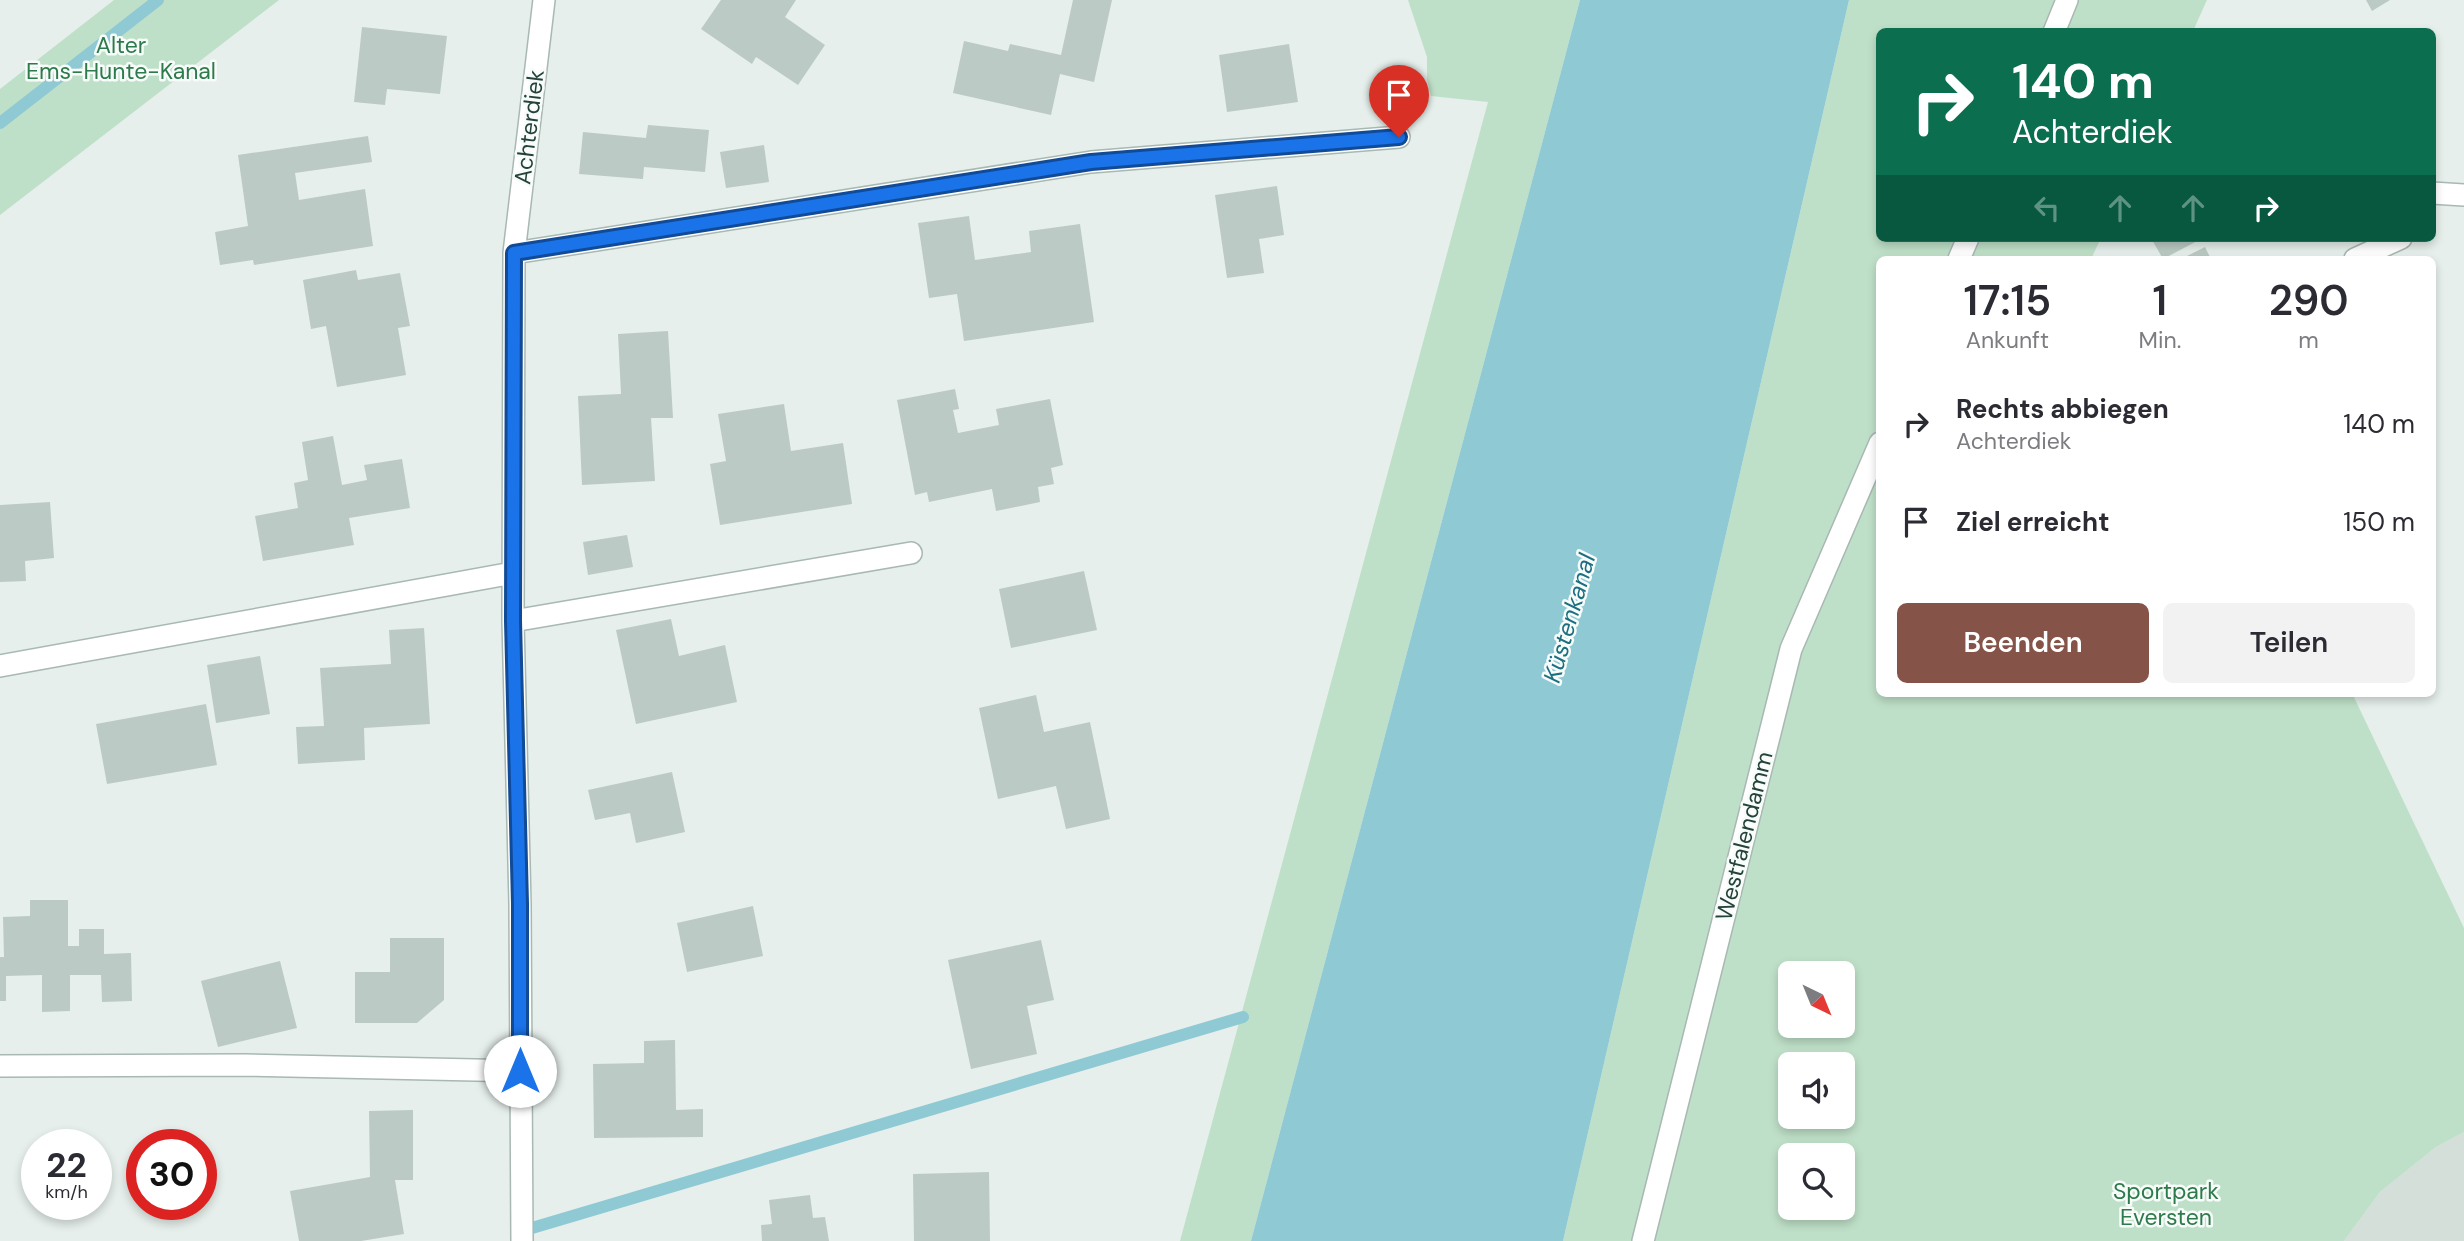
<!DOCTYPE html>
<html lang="de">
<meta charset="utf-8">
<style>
body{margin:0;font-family:"DM Sans",sans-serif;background:#f2f2f3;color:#2b2b33;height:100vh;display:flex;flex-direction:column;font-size:26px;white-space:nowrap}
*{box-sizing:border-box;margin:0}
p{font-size:23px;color:#7c7c81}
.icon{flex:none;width:38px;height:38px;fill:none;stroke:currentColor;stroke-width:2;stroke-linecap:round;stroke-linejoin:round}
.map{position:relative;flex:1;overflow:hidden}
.details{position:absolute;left:1876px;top:256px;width:560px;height:441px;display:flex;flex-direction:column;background:#fff;border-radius:10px;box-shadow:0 4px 10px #0003}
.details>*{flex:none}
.guide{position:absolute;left:1876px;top:28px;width:560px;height:214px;border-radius:10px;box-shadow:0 4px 10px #0003;background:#0b6e4f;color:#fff;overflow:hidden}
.needle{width:46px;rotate:137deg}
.controls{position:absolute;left:1778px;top:961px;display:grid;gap:14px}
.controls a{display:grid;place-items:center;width:77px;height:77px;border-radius:10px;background:#fff;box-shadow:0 4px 10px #0003;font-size:35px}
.speed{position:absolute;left:21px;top:1129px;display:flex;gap:14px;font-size:35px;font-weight:700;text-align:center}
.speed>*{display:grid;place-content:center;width:91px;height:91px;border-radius:50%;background:#fff;box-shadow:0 4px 10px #0003;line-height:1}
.speed small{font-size:18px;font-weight:400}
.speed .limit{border:10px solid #d22;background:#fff;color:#111}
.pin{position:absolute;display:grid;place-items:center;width:60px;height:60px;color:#fff;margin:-72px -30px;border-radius:50% 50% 50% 0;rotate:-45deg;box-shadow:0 0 7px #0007}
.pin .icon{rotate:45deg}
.me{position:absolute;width:77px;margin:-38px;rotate:0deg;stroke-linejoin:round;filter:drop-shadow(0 0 5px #0008)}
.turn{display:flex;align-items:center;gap:24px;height:147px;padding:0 21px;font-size:32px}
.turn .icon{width:91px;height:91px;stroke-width:2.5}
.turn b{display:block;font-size:49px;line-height:60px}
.lanes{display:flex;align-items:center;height:66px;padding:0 21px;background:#0003;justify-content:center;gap:35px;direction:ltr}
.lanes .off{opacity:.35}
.eta{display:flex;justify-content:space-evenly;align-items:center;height:119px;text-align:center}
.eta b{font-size:42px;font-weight:600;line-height:49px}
.button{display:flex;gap:14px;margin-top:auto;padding:14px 21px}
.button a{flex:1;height:80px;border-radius:10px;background:#855347;color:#fff;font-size:28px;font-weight:600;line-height:80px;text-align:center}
.button a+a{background:#f2f2f3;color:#2b2b33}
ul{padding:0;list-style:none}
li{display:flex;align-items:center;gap:21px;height:98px;padding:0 21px}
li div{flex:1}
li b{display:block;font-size:26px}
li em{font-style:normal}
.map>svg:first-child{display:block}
.built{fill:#d4dfda}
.green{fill:#bfe0c8;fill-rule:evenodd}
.water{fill:#8ec9d4}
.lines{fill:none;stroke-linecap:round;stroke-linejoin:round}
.stream{stroke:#8ec9d4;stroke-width:12}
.building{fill:#bbcac4}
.minor-casing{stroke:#a8b8b2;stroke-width:24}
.minor{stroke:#fff;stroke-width:21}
.route-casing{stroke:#114b97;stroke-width:18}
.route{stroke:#1a73e8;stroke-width:12}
.labels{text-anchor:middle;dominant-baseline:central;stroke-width:5;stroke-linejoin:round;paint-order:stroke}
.park-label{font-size:23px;fill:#2d7a4b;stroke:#f7fbf9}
.street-label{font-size:23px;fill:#24423a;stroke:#f7fbf9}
.water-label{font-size:24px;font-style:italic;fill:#1c6f80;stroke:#f7fbf9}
</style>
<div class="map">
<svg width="2464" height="1241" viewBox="0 0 2464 1241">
<rect width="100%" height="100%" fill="#e6efeb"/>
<path class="built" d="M2464,1132V1241H2344L2380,1192L2436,1147Z"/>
<path class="green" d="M114,0H279L0,215V89Z
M1408,0H1580L1251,1241H1180L1488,102L1431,96L1427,79V57Z
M1849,0H2207L2193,31L1880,32V238H2101L2091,259H1880V693H2352L2464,928V1132L2436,1147L2380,1192L2344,1241H1563ZM1790,973H1843V1026H1790ZM1790,1064H1843V1116H1790ZM1790,1155H1843V1208H1790Z"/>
<path class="water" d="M1580,0H1849L1563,1241H1251Z"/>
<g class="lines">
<path class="stream" d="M0,123L158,0
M532,1228L1243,1017"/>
</g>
<path class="building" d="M721,0H796L785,17L825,45L798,85L756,57L752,64L701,29Z
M1073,0H1112L1094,82L1060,74L1051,115L953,93L964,41L1008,51L1010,44L1061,55Z
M2366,0H2390L2372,11Z
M362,27L447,36L440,94L387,89L385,105L354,102Z
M1289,44L1298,102L1227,112L1219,55Z
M648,125L709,130L705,172L644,167L643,179L579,174L583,132L646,138Z
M368,136L372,162L295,173L299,200L365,189L373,246L254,265L253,260L220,265L215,232L248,226L238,155Z
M764,145L769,182L726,188L720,152Z
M1277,186L1284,235L1259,239L1264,273L1227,278L1215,195Z
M969,216L975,260L1031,252L1029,231L1080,224L1094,322L964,341L957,294L929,298L918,223Z
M2151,238H2203L2163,259Z
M2205,247L2211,259H2181Z
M356,270L358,280L400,273L410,326L398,328L406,375L337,387L326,326L311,329L303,280Z
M668,331L673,418H651L655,481L582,485L578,396L621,394L618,334Z
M955,389L959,409L953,410L958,433L999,425L996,409L1050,399L1063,465L1051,468L1054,484L1038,487L1040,502L996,511L992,489L929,502L927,492L915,495L897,400Z
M784,404L791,451L843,443L852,504L720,525L710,464L726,461L718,414Z
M333,436L342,485L367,480L364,465L402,459L410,508L349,518L354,545L263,561L255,516L298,508L294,483L308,480L302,442Z
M50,502L54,558L25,561L26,581L0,582V505Z
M627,535L633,567L588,575L583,542Z
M1084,571L1097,630L1011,648L999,589Z
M671,619L679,656L725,645L737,702L636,724L616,630Z
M424,628L430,724L364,728L365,760L298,764L296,727L324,726L320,668L391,664L389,630Z
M260,656L270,714L216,723L207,665Z
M1036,695L1044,732L1090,722L1110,819L1066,829L1056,786L998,799L979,708Z
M206,704L217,765L107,784L96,724Z
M672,772L685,832L636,843L630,813L595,820L588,790Z
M30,900H68V946H79V929H104V954L131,953L132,1001L102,1002L101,975H70V1011L42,1012V975L6,976V1001H0V957H4L3,917L30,916Z
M753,906L763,956L687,972L677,923Z
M390,938H444V1000L417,1023H355V972H390Z
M1041,940L1054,1000L1027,1006L1037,1054L971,1069L948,960Z
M280,961L297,1028L218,1047L201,981Z
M675,1040L676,1110L703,1109V1137L594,1138L593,1064L644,1063V1041Z
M413,1110V1180H395L404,1234L361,1241H299L290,1191L370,1177L369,1111Z
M989,1172L990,1241H914L913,1174Z
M810,1195L813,1218L825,1217L829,1241H762L761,1225L772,1224L769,1200Z"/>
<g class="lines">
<defs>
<path id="minor" d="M2054,32L2067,0
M2432,193L2464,195
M514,253L1091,162L1399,137
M1959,259L1968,238
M2355,259L2401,238
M513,621L911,553
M0,666L513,573
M0,1066L245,1065L520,1071
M522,1241L520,904L513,621L514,253L544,0
M1643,1241L1791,649L1880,443"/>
</defs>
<use href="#minor" class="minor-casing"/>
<use href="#minor" class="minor"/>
</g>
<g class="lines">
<defs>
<path id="route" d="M520,1071V904L513,621L514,253L1091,162L1399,137"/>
</defs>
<use href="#route" class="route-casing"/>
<use href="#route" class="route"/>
</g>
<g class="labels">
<g class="park-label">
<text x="121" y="45">Alter<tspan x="121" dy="26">Ems-Hunte-Kanal</tspan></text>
<text x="2166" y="1191">Sportpark<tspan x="2166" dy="26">Eversten</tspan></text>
</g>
<g class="street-label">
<text transform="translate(529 127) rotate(-83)">Achterdiek</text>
<text transform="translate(1744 836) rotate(-76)">Westfalendamm</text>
</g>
<g class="water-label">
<text transform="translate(1569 618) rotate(-74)">Küstenkanal</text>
</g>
</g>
</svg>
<div class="controls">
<a><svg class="needle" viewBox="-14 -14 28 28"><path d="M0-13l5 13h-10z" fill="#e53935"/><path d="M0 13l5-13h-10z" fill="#7c7c81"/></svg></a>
<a><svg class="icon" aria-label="sound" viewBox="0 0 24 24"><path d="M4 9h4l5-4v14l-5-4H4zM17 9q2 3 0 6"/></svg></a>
<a><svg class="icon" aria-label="search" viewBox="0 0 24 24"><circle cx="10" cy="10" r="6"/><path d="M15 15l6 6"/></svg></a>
</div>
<div class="speed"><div>22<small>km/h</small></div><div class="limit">30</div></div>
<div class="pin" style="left:1399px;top:137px;background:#d93025"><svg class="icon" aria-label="arrive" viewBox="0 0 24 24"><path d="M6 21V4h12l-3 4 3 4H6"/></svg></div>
<svg class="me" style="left:520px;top:1071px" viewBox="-20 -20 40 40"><circle r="19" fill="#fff"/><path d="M0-13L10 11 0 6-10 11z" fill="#1a73e8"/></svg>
<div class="guide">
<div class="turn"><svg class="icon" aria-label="right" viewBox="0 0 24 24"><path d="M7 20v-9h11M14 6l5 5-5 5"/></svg><div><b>140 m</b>Achterdiek</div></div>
<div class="lanes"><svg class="icon off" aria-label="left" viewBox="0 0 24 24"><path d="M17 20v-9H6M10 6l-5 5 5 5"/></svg><svg class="icon off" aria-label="ahead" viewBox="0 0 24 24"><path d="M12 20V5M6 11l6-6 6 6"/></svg><svg class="icon off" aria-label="ahead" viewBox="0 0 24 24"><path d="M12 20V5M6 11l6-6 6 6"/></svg><svg class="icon" aria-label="right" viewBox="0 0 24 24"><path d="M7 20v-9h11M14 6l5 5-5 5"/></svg></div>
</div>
<section class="details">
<div class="eta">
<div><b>17:15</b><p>Ankunft</p></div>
<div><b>1</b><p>Min.</p></div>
<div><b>290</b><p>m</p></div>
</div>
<ul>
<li><svg class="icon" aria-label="right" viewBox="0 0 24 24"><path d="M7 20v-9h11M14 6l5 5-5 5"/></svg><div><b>Rechts abbiegen</b><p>Achterdiek</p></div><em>140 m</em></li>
<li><svg class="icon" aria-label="arrive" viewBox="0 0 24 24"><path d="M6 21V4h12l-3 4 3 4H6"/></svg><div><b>Ziel erreicht</b></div><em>150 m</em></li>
</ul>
<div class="button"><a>Beenden</a><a>Teilen</a></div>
</section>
</div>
